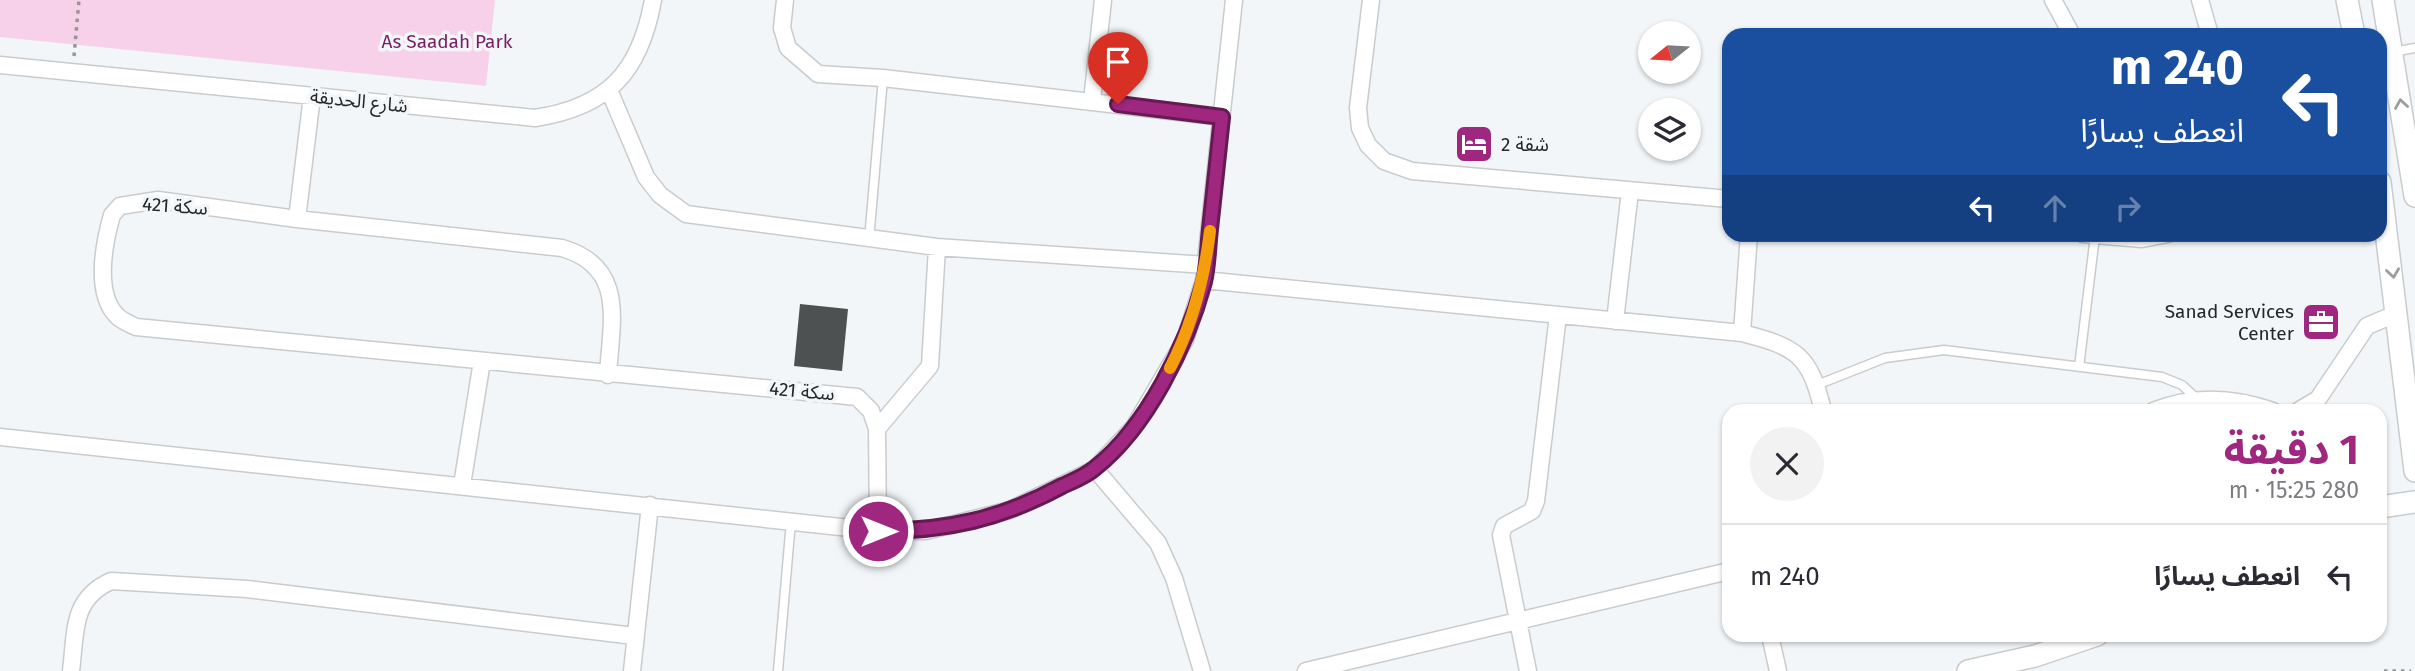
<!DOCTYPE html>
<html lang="ar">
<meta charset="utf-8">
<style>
body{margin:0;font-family:"Fira Sans","Noto Sans Arabic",sans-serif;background:#f2f2f3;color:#2b2b33;direction:rtl;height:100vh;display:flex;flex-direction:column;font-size:26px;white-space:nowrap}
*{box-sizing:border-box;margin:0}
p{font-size:23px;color:#7c7c81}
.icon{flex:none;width:38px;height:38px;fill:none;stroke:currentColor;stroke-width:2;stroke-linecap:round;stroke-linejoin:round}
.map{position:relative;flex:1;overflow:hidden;direction:ltr}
.drawer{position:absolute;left:1722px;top:404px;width:665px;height:238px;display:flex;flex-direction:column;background:#fff;border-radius:21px;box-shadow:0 2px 5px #0004;direction:rtl}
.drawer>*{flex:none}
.guide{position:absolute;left:1722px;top:28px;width:665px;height:214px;border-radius:21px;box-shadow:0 2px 5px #0004;direction:rtl;background:#1a4fa0;color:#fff;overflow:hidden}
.needle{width:46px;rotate:252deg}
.buttons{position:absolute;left:1638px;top:21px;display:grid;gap:14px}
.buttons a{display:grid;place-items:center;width:63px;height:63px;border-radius:50%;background:#fff;box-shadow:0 2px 5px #0004;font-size:35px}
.pin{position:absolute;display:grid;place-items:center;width:60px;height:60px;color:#fff;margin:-72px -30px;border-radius:50% 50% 50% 0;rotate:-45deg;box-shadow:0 0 7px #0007}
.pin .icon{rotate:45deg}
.me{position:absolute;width:77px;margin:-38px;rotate:90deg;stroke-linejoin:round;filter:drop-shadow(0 0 5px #0008)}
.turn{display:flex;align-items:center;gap:24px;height:147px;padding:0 28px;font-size:32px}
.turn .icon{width:91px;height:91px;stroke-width:2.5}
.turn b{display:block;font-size:49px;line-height:60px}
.lanes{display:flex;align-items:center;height:66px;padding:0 28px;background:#0003;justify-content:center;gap:35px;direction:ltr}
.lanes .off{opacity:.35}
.round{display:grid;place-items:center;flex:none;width:74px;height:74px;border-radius:37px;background:#f2f2f3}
.headline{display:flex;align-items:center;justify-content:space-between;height:119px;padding:0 28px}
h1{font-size:42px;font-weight:700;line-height:52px;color:#9f277f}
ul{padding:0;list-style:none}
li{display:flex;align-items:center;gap:21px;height:105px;padding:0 28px;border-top:2px solid #e1e1e2}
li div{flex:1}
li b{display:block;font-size:26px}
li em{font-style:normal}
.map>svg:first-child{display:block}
.green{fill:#f7d1e9}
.building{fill:#4d5152}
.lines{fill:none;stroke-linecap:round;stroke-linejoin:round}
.lane-casing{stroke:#c8ccce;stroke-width:11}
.street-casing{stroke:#c8ccce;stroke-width:19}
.secondary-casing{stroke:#c8ccce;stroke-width:24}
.path{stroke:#949698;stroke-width:3.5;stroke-dasharray:3.5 5;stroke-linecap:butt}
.lane{stroke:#fff;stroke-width:8}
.street{stroke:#fff;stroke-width:16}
.secondary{stroke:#fff;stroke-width:21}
.oneway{stroke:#9d9d9e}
.route-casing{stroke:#671953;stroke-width:18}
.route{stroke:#9f277f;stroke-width:12}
.slow{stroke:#f59e0b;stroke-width:12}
.labels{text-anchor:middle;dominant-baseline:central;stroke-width:7;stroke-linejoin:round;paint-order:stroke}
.park-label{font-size:19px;fill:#7a1c61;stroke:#f2f6f8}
.street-label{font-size:19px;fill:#252627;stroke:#f2f6f8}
.poi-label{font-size:19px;fill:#252627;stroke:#f2f6f8;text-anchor:start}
</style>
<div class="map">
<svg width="2415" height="671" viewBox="0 0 2415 671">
<rect width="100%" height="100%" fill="#f2f6f8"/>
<path class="green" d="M0,0H495L486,86L0,37Z"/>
<path class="building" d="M800,304L848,309L842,371L794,366Z"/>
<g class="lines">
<defs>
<path id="lane" d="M2393,52L2415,48
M869,240L883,78
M2079,367L2095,236
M1817,385L1885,358L1944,350L2162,377L2182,385L2197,399
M778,671L791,521"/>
<path id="street" d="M785,0L782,28L788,48L818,74L883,78L1222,117
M1371,0L1358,108L1360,128L1368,145L1384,161L1412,171L1729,199
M2053,0L2072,35
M2200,0L2210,35
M0,65L535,118C608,107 640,72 653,0
M609,90L646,177L660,195L686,214L937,247L1206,265
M1092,101L1103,0
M297,219L312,96
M2083,234L2142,239L2168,234
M1204,280L1742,333C1797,347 1810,355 1823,411
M1615,321L1630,191
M1742,333L1749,234
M608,375C611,322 627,267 562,248L297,219L158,200L120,206L112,215C104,243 94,293 117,316C122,321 130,324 136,327L857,397L871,411L877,429L878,531
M2153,411C2193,395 2233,397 2273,411
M2298,411L2318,399L2367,326L2398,313
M877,429L930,366L937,247
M0,437L878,531H926L1010,510L1095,469L1134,427L1185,340L1204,280L1234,0
M1095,469L1158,543L1174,578L1202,671
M462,485L482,361
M1770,635L1778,671
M71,671C76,632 71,599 111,581L247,589L634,636
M632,671L650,505
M1306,671L1729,571
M1528,671L1501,535L1504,526L1532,511L1536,501L1558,315"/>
<path id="secondary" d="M2347,0L2354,35
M2383,0L2415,196
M2380,182L2415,471
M2380,507L2415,502
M1968,671L2035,656L2097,635"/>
</defs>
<use href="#lane" class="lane-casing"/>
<use href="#street" class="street-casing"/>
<use href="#secondary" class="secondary-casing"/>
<path class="path" d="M74,56L79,0
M2384,671H2411"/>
<use href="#lane" class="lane"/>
<use href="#street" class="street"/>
<use href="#secondary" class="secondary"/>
</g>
<defs><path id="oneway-chevron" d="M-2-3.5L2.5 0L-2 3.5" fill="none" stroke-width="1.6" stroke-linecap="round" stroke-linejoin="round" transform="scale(1.75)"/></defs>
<g class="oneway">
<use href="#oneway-chevron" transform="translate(2401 104) rotate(-99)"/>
<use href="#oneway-chevron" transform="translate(2393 273) rotate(82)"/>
</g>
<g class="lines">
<defs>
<path id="route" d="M878,531C947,531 1001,519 1062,486C1073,481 1086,476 1095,468C1147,427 1187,345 1204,282C1208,265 1208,246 1210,229C1214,192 1218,155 1222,117L1118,104"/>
</defs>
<use href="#route" class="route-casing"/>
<use href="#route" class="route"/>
<path class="slow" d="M1170,368C1193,324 1204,280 1210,231"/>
</g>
<defs>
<symbol id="hotel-square" viewBox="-11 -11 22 22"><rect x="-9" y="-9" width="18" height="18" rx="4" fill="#9f277f" stroke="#f2f6f8"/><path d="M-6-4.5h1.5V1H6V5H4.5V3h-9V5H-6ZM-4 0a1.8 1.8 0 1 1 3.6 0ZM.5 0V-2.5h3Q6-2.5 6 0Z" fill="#fff"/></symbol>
<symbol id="office-square" viewBox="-11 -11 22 22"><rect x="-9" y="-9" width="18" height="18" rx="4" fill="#9f277f" stroke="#f2f6f8"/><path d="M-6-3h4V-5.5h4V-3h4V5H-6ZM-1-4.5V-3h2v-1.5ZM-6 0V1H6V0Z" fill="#fff"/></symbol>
</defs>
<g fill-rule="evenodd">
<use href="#hotel-square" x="1452" y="122" width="44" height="44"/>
<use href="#office-square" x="2299" y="300" width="44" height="44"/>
</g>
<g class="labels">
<g class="park-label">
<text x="447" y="41">As Saadah Park</text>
</g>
<g class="street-label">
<text transform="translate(359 101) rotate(6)">شارع الحديقة</text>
<text transform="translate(175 206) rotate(4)">سكة 421</text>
<text transform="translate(802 391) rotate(5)">سكة 421</text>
</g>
<g class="poi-label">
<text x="1501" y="144">شقة 2</text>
<text x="2294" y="311" text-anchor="end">Sanad Services<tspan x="2294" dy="22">Center</tspan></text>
</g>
</g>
</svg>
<div class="buttons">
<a><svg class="needle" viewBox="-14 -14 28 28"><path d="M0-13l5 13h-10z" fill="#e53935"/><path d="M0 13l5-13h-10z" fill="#7c7c81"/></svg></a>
<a><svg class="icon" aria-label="layers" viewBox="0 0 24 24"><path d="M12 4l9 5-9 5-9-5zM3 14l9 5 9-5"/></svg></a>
</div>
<div class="pin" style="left:1118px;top:104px;background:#d93025"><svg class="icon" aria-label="arrive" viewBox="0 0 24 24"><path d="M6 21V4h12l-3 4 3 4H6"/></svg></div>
<svg class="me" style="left:878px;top:531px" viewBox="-20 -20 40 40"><circle r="17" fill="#9f277f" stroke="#fff" stroke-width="3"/><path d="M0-11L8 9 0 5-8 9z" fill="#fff"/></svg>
<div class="guide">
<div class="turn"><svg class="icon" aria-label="left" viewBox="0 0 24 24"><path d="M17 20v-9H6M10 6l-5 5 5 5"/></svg><div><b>240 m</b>انعطف يسارًا</div></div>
<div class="lanes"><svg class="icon" aria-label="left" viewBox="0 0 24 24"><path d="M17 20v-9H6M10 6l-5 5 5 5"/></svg><svg class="icon off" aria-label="ahead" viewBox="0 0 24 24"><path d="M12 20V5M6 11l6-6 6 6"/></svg><svg class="icon off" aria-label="right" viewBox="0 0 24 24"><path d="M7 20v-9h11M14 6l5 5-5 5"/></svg></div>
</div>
<section class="drawer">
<div class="headline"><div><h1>1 دقيقة</h1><p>280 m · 15:25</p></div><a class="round"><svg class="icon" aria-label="close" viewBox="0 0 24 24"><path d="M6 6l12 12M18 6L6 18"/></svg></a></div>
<ul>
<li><svg class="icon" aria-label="left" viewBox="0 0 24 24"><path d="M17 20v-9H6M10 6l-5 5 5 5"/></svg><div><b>انعطف يسارًا</b></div><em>240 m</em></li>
</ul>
</section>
</div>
